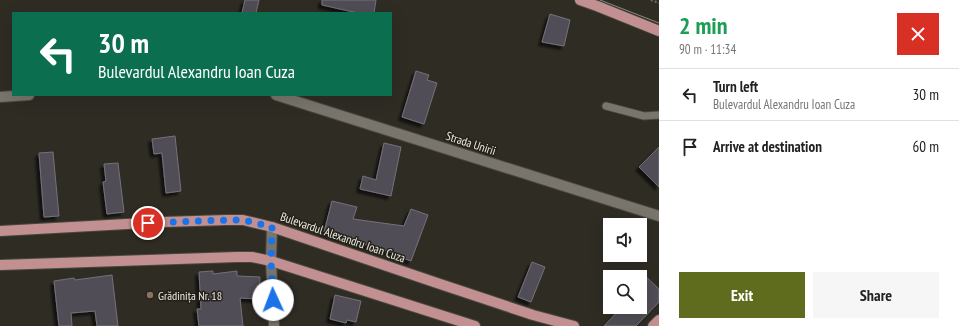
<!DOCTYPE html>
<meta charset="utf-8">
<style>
body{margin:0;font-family:"PT Sans Narrow",sans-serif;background:#f6f6f6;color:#222;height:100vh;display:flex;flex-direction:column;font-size:15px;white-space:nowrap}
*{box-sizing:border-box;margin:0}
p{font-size:13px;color:#767676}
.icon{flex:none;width:22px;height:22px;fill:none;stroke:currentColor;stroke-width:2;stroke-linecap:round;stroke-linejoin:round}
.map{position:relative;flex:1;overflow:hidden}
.side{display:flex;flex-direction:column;background:#fff;width:300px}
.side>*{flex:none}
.guide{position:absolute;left:12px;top:12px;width:380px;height:84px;border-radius:0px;box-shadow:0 4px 16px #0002;background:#0b6e4f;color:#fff;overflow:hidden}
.tools{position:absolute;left:603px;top:218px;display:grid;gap:8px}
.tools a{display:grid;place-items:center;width:44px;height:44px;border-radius:0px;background:#fff;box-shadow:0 4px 16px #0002;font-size:20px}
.pin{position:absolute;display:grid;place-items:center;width:34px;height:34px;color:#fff;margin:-17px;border:2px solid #fff;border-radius:50%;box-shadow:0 1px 4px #0007}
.me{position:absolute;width:44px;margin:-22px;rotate:358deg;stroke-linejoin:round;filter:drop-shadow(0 0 3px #0008)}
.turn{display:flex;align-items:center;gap:14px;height:84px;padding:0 20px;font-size:18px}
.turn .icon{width:52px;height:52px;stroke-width:2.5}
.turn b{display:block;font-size:28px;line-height:34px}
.round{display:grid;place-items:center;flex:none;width:42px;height:42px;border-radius:0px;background:#f6f6f6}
.headline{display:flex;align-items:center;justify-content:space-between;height:68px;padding:0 20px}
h1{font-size:24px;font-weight:600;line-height:30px;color:#1e9e55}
.button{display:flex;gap:8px;margin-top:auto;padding:8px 20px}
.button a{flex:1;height:46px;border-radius:0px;background:#5f6c1e;color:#fff;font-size:16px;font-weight:600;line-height:46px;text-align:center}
.button a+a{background:#f6f6f6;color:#222}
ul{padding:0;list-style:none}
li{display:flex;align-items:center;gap:12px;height:52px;padding:0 20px;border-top:1px solid #e0e0e0}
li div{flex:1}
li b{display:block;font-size:15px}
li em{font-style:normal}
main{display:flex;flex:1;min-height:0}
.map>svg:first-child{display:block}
.building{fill:#514d56;stroke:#74717a;filter:url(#shadow)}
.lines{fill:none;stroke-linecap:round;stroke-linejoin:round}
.service-casing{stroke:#4a4841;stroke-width:9}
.minor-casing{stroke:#4a4841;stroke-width:12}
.primary-casing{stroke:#4a4841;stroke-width:12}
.path{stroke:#6c6962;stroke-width:2.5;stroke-dasharray:2 2;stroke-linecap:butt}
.service{stroke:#79756c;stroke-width:7}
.minor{stroke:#79756c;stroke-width:10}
.primary{stroke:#c29090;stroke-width:10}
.tram{stroke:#8c8982;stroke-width:1}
.route{stroke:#1a73e8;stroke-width:7;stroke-dasharray:0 12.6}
.education-dot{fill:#8d6e63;stroke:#25221a;stroke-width:1.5}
.labels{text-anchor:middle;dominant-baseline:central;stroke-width:3;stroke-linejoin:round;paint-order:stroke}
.street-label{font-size:12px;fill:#edebe5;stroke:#25221a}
.poi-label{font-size:12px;fill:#edebe5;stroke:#25221a;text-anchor:start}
</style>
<main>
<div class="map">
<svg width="659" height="326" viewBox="0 0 659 326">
<defs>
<filter id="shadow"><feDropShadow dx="-3.5" dy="3.5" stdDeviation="1" flood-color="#0009"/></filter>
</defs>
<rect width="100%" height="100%" fill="#2f2c24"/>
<path class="building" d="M245,0H259L256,13H242Z
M322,0H376L374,13H358L322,5Z
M550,14L570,20L564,46L542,42Z
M416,71L429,75L427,80L437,83L424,124L402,117Z
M175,136L181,191L166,193L162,153L154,154L152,139Z
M384,143L401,147L391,196L360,189L363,176L376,180Z
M659,147V187L639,167Z
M53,152L59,216L44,217L39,153Z
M118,163L124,212L107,214L103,182L106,181L104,164Z
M332,201L357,207L353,219L404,226L411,209L428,215L411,261L394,255V253L356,242L357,241L324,232Z
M532,262L545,267L531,302L518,297Z
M213,271V274L237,271V276L260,277L259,299L240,298L243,326H199L197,309H201L199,272Z
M640,271L659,289V302L636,326H604L622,307H640Z
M112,275L118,326H97L95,311L71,313L72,326H59L54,281L74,278L75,280Z
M335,295L361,301L356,322L347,320L346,323L330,319Z"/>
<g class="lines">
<defs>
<path id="service" d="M606,106L644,116L659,115"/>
<path id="minor" d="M276,95L659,216
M0,97L29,95
M272,227L271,261L274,326"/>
<path id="primary" d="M580,0L597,6L659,31
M0,231L163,222L227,220H243L272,227L437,283L533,315L574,326
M0,265L237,257H252L271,261L475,326
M653,326L659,320"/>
</defs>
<use href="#service" class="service-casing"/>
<use href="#minor" class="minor-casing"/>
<use href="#primary" class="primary-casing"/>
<path class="path" d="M651,0L659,3"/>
<use href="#service" class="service"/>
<use href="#minor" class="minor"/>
<use href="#primary" class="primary"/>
<path class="tram" d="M600,0L659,23"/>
</g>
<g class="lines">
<path class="route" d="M148,223L227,220H243L272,227L271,261L273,300"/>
</g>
<circle class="education-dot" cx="150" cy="295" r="4"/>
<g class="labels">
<g class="street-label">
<text transform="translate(471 143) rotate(18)">Strada Unirii</text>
<text transform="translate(343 237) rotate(19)">Bulevardul Alexandru Ioan Cuza</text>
</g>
<g class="poi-label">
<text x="158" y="295">Grădinița Nr. 18</text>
</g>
</g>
</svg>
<div class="tools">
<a><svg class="icon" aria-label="sound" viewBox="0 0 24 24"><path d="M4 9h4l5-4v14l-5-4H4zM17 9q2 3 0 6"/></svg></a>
<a><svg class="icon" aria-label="search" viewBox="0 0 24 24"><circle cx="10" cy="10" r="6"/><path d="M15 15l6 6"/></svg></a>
</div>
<div class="pin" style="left:148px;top:223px;background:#d93025"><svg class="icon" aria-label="arrive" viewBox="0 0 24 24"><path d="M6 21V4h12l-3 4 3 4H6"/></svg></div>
<svg class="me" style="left:273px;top:300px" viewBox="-20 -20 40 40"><circle r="19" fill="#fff"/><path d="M0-13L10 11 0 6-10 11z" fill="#1a73e8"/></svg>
<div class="guide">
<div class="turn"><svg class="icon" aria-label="left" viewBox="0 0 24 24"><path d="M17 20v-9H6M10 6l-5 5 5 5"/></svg><div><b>30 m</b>Bulevardul Alexandru Ioan Cuza</div></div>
</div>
</div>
<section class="side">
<div class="headline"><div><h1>2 min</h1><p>90 m · 11:34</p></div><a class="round" style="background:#d93025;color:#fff"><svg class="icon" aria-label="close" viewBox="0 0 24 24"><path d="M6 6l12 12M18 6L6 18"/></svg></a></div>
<ul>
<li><svg class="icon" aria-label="left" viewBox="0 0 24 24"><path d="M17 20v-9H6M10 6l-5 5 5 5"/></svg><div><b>Turn left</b><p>Bulevardul Alexandru Ioan Cuza</p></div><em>30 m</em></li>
<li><svg class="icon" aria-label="arrive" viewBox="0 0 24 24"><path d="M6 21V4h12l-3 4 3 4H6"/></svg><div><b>Arrive at destination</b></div><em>60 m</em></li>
</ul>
<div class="button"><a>Exit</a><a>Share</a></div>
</section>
</main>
